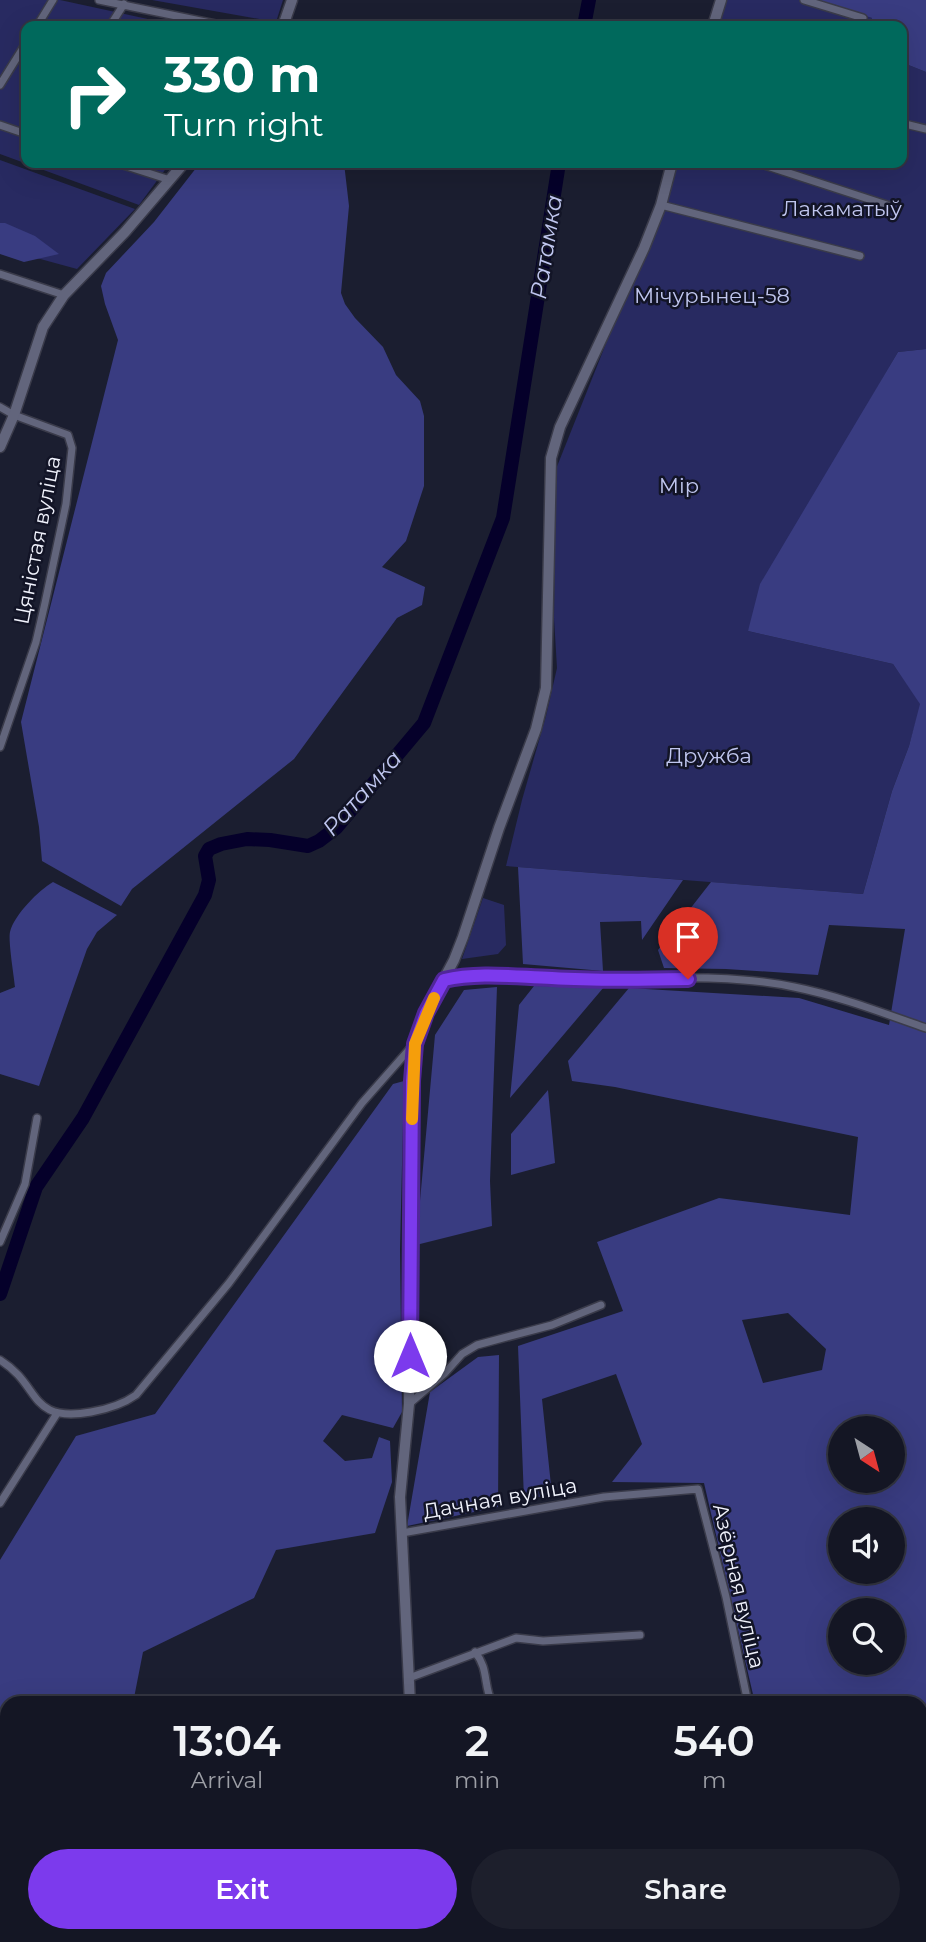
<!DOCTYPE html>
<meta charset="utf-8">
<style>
body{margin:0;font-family:Montserrat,sans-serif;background:#1d1f2c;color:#f1f3f6;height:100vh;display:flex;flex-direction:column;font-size:26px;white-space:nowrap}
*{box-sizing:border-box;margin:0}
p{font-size:23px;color:#9d9fa6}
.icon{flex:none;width:38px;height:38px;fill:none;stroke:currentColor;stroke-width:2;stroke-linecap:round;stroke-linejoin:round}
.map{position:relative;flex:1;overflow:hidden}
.side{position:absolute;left:0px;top:1696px;width:928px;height:247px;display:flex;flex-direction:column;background:#141624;border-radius:21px 21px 0 0;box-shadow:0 7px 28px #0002,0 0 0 2px #333541}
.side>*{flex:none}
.hud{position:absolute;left:21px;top:21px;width:886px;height:147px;border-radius:14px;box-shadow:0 7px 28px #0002,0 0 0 2px #333541;background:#00695c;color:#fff;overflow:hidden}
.needle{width:46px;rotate:144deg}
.controls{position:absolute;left:828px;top:1416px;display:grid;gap:14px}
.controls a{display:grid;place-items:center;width:77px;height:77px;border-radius:50%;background:#141624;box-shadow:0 7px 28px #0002,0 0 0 2px #333541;font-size:35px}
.pin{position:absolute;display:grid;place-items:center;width:60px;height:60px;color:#fff;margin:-72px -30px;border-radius:50% 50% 50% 0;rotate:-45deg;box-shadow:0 0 7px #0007}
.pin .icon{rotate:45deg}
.me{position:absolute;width:77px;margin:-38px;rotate:0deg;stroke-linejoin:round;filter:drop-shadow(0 0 5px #0008)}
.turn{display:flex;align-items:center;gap:24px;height:147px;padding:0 28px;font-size:32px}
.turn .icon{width:91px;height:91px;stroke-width:2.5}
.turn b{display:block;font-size:49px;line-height:60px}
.eta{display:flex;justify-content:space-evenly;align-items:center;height:119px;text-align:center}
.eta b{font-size:42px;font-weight:600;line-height:49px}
.cta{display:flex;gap:14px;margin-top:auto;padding:14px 28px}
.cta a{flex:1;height:80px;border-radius:42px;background:#7c3aed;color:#fff;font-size:28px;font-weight:600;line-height:80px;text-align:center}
.cta a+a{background:#1d1f2c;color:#f1f3f6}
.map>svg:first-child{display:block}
.green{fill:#282a61}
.forest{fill:#393c81;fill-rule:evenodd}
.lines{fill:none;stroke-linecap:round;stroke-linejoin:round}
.river{stroke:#05002a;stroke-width:14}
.street-casing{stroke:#3a3b4a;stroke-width:10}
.secondary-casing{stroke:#3a3b4a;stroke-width:13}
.street{stroke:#62657c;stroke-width:7}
.secondary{stroke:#62657c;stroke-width:10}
.route-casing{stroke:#51269a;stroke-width:18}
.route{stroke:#7c3aed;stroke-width:12}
.slow{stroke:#f59e0b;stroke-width:12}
.labels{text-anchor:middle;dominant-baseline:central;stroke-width:5;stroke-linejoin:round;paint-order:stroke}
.park-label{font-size:21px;fill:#c0c6ef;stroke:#121426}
.street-label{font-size:21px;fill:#f1f3fd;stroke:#121426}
.water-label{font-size:23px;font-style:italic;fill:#c0c7f0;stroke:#121426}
</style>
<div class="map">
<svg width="926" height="1942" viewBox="0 0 926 1942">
<rect width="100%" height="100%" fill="#1b1e30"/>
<path class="green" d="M0,0H60L180,26H26V163H170L139,205L0,154Z
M152,0H283L276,22Z
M727,0H814L872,18V26H719Z
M901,62L926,72V349L898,352L867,405L748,631L893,664L921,704L909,746L892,791L863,894L506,866L522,800L546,716L557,668L554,618L556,469L611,331L664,208L678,163H901Z
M0,160L135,209L77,269L0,248Z
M483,898L504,905L506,945L498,954L462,959Z
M921,1818H926V1942H829L831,1936H920Z"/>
<path class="forest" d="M814,0H926V72L901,62V26H872V18Z
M200,163H344L349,206L341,293L345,304L355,318L383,347L396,375L420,401L424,416V486L406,541L382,567L425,587L422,605L397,618L294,759L132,889L121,906L42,861L39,827L21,722L118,340L105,304L101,286L106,273L154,222Z
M0,223H5L35,236L59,254L24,262L0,254Z
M926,349V1818H920V1703H755L704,1483L612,1482L642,1444L616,1374L542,1399L552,1495L524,1499L518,1346L623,1311L597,1242L719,1198L850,1215L858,1137L615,1087L572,1081L568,1061L629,988L799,998L889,1025L905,929L829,925L818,975L726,969L664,968L658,950L711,882L863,894L892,791L909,746L920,704L893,664L748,631L760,584L898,352ZM788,1313L826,1349L822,1370L763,1383L742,1320ZM840,1428H892V1480H840ZM840,1519H892V1572H840ZM840,1610H892V1662H840Z
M518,867L683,880L642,940L641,921L600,922L603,971L523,964Z
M53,882L117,915L97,932L87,949L39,1086L0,1074V993L15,987C14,976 8,941 10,932C14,915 39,890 53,882Z
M534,986L604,987L510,1098L519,1005Z
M497,987L490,1181L492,1226L416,1245L435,1035L464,990Z
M404,1081L400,1249L402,1412L393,1428L342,1415L323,1441L345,1461L372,1458L379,1437L390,1441L392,1482L375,1533L276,1550L254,1598L143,1652L133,1703H7V1852H5L0,1839V1560L76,1436L155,1414L393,1084Z
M548,1090L555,1163L511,1175V1134Z
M499,1355L498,1507L407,1526L430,1392L478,1357Z
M76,1936H217L216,1942H60Z
M440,1936H831L829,1942H440Z"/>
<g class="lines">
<path class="river" d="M584,26L589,0
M0,1294L36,1187L83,1118L205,895L209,880L205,856L209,849L221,844L247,839L270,840L308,846L319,841L336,828L424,723L503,518L559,163"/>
<defs>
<path id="street" d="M99,0L225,26
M804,0L863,18
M37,26L53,0
M110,26L124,4
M0,85L26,43
M901,123L926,129
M0,125L26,134
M117,163L170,180
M758,163L890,206
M661,205L860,256
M0,274L64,295
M0,407L14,415L68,435L72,448L66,504L45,603L36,642L0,747
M444,980C485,970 529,978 571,979C644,980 722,972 794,987C839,996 883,1013 926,1028
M0,1242L25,1184L37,1118
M0,1360C42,1386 27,1423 91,1412C108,1409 122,1405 136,1395L229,1283L362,1103L414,1044
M409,1404L445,1373L462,1354L477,1345L552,1325L601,1305
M0,1503L56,1415
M402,1533L604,1497L698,1489L726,1597L748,1703
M475,1652C489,1669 483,1684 492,1703
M409,1678L516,1638L543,1641L640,1635
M920,1736L926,1732
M0,1863L7,1882
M920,1883L926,1867
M920,1905L926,1907
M24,1936L26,1942
M902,1942L904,1936"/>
<path id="secondary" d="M283,26L292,0
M713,26L721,0
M0,447L14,415L43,327L64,295L125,232L184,163
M410,1703L400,1497L409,1404L412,1081L415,1044L426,1013L454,960L463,937L499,828L536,729L546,688L551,458L560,427L644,248L661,205L672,163
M430,1942V1936"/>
</defs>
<use href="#street" class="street-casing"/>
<use href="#secondary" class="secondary-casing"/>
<use href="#street" class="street"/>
<use href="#secondary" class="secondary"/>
</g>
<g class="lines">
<defs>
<path id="route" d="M410,1356L412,1081L415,1044L426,1013L444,980C479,972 516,977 552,978C597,981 643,980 688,979"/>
</defs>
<use href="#route" class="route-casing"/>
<use href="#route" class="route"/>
<path class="slow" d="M412,1119L415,1044L434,998"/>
</g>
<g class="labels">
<g class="park-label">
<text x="842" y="208">Лакаматыў</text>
<text x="712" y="295">Мічурынец-58</text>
<text x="679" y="485">Мір</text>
<text x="709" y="755">Дружба</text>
</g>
<g class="street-label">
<text transform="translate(37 540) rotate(-79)">Цяністая вуліца</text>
<text transform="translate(500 1498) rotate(-10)">Дачная вуліца</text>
<text transform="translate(739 1586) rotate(77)">Азёрная вуліца</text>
</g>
<g class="water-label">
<text transform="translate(546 247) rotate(-81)">Ратамка</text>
<text transform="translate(362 793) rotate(-48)">Ратамка</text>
</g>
</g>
</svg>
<div class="controls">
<a><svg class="needle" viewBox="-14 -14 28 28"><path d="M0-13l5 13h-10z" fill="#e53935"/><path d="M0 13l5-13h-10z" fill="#9d9fa6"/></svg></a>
<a><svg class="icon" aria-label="sound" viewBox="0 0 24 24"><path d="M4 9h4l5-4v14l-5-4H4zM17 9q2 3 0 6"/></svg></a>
<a><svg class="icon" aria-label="search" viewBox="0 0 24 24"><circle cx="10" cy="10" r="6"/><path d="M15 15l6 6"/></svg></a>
</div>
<div class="pin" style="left:688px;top:979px;background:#d93025"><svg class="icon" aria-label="arrive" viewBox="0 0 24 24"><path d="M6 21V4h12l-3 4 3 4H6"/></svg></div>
<svg class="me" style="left:410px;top:1356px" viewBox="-20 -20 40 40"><circle r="19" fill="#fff"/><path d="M0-13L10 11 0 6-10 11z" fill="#7c3aed"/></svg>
<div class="hud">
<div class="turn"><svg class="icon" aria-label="right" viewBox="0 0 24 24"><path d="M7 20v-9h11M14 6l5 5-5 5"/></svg><div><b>330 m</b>Turn right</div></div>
</div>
<section class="side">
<div class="eta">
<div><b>13:04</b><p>Arrival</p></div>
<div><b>2</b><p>min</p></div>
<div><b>540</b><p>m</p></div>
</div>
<div class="cta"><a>Exit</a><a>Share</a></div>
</section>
</div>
